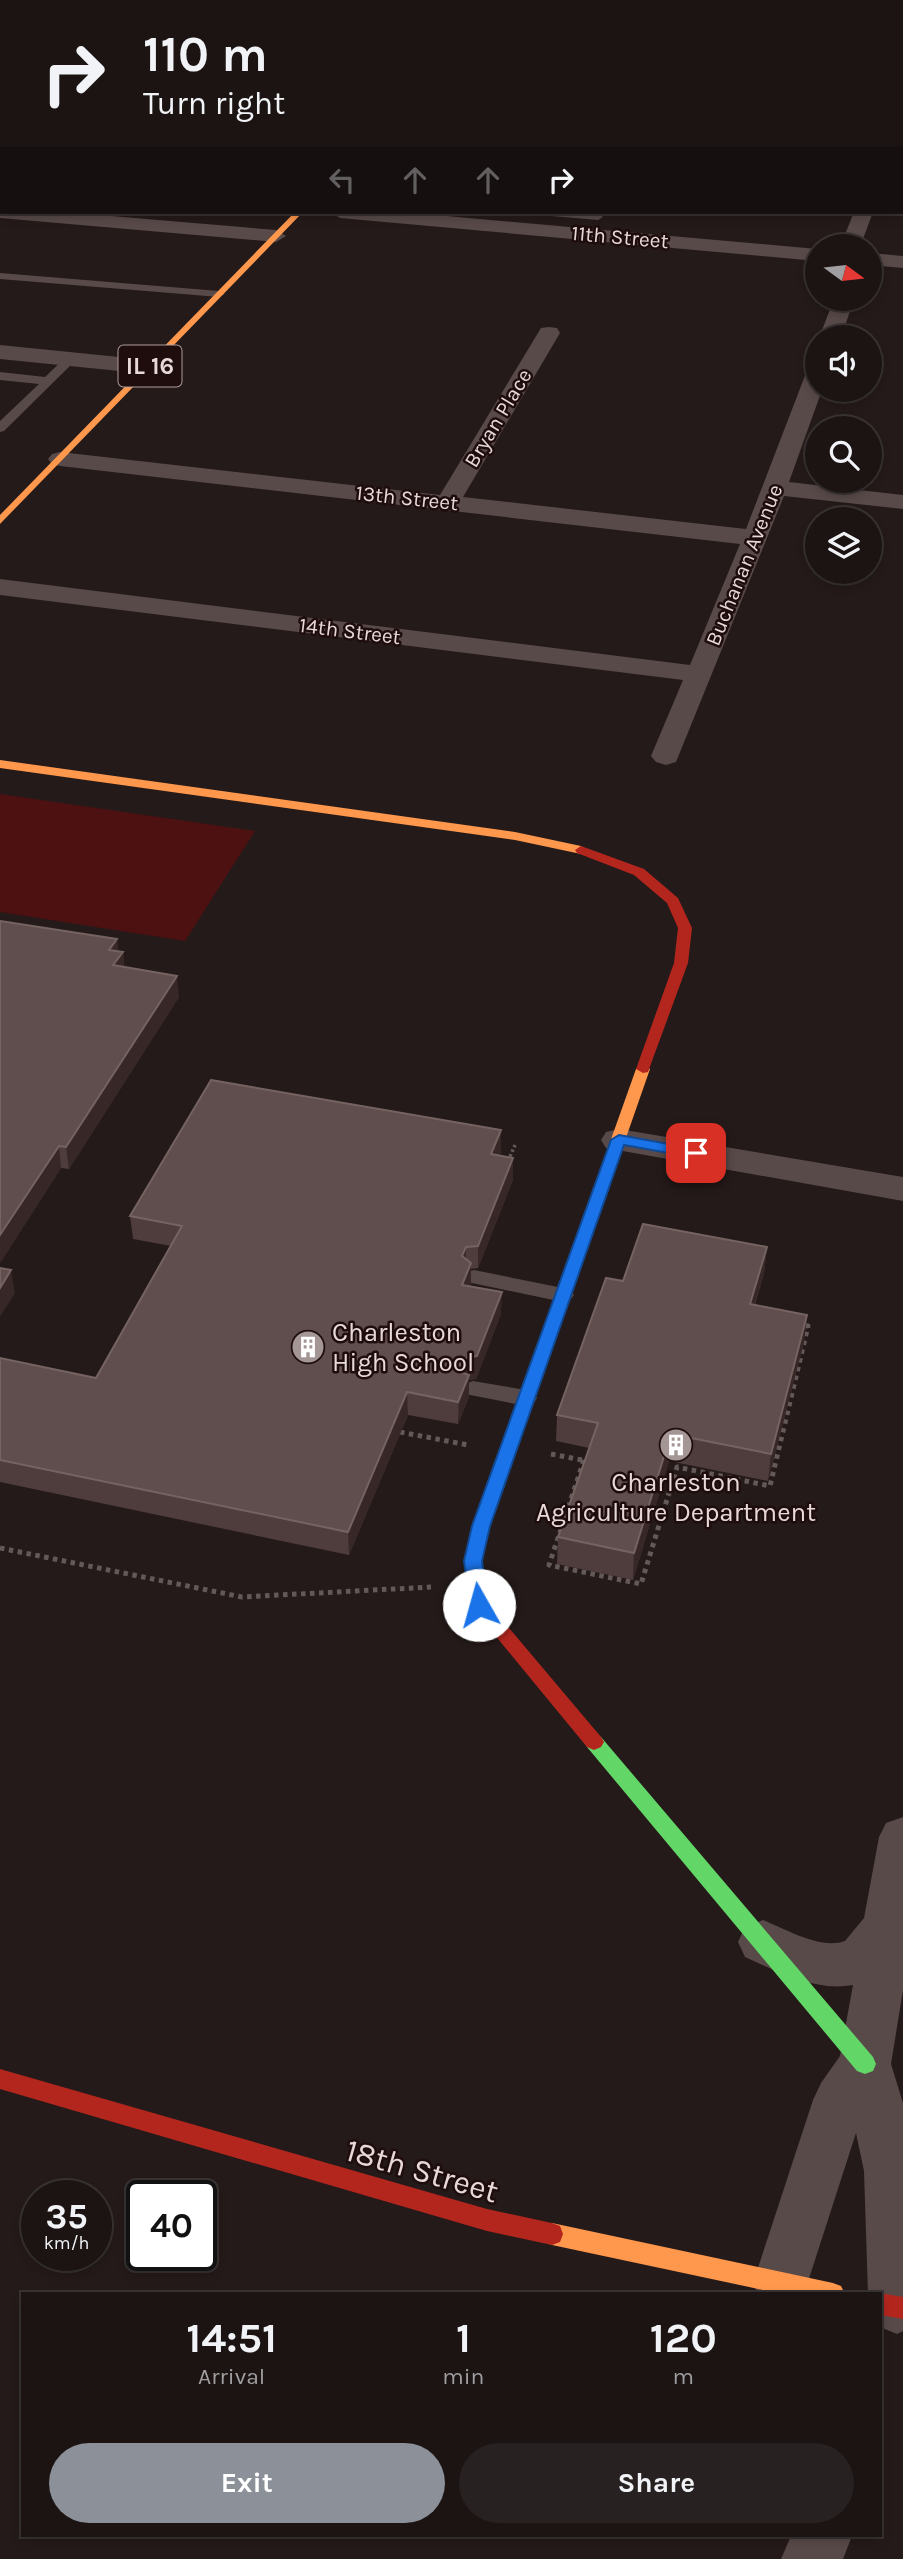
<!DOCTYPE html>
<style>
body{margin:0;font-family:Karla,sans-serif;background:#282121;color:#f1f3f6;height:100vh;display:flex;flex-direction:column;font-size:26px;white-space:nowrap}
*{box-sizing:border-box;margin:0}
p{font-size:23px;color:#a09ea0}
.icon{flex:none;width:38px;height:38px;fill:none;stroke:currentColor;stroke-width:2;stroke-linecap:round;stroke-linejoin:round}
.map{position:relative;flex:1;overflow:hidden}
.panel{position:absolute;left:21px;top:2292px;width:861px;height:245px;display:flex;flex-direction:column;background:#1b1413;border-radius:0px;box-shadow:0 4px 10px #0003,0 0 0 2px #393333}
.panel>*{flex:none}
.hud{position:absolute;left:0px;top:0px;width:903px;height:214px;box-shadow:0 4px 10px #0003,0 0 0 2px #393333;background:#1b1413;color:#f1f3f6;overflow:hidden}
.needle{width:46px;rotate:105deg}
.fabs{position:absolute;left:805px;top:234px;display:grid;gap:14px}
.fabs a{display:grid;place-items:center;width:77px;height:77px;border-radius:50%;background:#1b1413;box-shadow:0 4px 10px #0003,0 0 0 2px #393333;font-size:35px}
.speed{position:absolute;left:21px;top:2180px;display:flex;gap:14px;font-size:35px;font-weight:700;text-align:center}
.speed>*{display:grid;place-content:center;width:91px;height:91px;border-radius:50%;background:#1b1413;box-shadow:0 4px 10px #0003,0 0 0 2px #393333;line-height:1}
.speed small{font-size:18px;font-weight:400}
.speed .limit{border:4px solid #111;border-radius:10px;background:#fff;color:#111}
.pin{position:absolute;display:grid;place-items:center;width:60px;height:60px;color:#fff;margin:-30px;border-radius:14px;box-shadow:0 4px 10px #0006}
.me{position:absolute;width:77px;margin:-38px;rotate:353deg;stroke-linejoin:round;filter:drop-shadow(0 0 5px #0008)}
.turn{display:flex;align-items:center;gap:24px;height:147px;padding:0 28px;font-size:32px}
.turn .icon{width:91px;height:91px;stroke-width:2.5}
.turn b{display:block;font-size:49px;line-height:60px}
.lanes{display:flex;align-items:center;height:66px;padding:0 28px;background:#0003;justify-content:center;gap:35px;direction:ltr}
.lanes .off{opacity:.35}
.eta{display:flex;justify-content:space-evenly;align-items:center;height:119px;text-align:center}
.eta b{font-size:42px;font-weight:700;line-height:49px}
.primary-button{display:flex;gap:14px;margin-top:auto;padding:14px 28px}
.primary-button a{flex:1;height:80px;border-radius:42px;background:#8c9099;color:#fff;font-size:28px;font-weight:700;line-height:80px;text-align:center}
.primary-button a+a{background:#282121;color:#f1f3f6}
.map>svg:first-child{display:block}
.green{fill:#4d1112}
.lines{fill:none;stroke-linecap:round;stroke-linejoin:round}
.path-far1{stroke:#635958;stroke-width:3.5;stroke-dasharray:2.5 2.5;stroke-linecap:butt}
.path{stroke:#635958;stroke-width:5;stroke-dasharray:4.5 4.5;stroke-linecap:butt}
.lane{fill:#584a49;fill-rule:evenodd}
.street{fill:#584a49;fill-rule:evenodd}
.fast{fill:#63d668;fill-rule:evenodd}
.slow{fill:#ff974d;fill-rule:evenodd}
.jam{fill:#b3261e;fill-rule:evenodd}
.wall{fill:#4f3c3c}
.shaded-wall{fill:#372727}
.building{fill:#604d4d;stroke:#756362;stroke-width:2}
.route{fill:#1a73e8;stroke:#114b97;stroke-width:2}
.labels{text-anchor:middle;dominant-baseline:central;stroke-width:5;stroke-linejoin:round;paint-order:stroke}
.far-street-label{font-size:21px;fill:#e7d9d8;stroke:#1e0d0c}
.shield{fill:#1e0d0c;stroke:#ab9c9b;stroke-width:2}
.shield-label{font-size:24px;font-weight:bold;fill:#e7d9d8}
.poi-label{font-size:26px;fill:#e7d9d8;stroke:#1e0d0c;text-anchor:start}
.near-street-label{font-size:32px;fill:#e7d9d8;stroke:#1e0d0c}
</style>
<div class="map">
<svg width="903" height="2559" viewBox="0 0 903 2559">
<rect width="100%" height="100%" fill="#241a19"/>
<path class="green" d="M0,794L255,831L185,941L0,912Z"/>
<g class="lines">
<path class="path-far1" d="M508,1161L516,1143"/>
<path class="path" d="M400,1432L468,1445
M551,1454L587,1461
M584,1460L549,1565L641,1584L677,1467L770,1486L808,1326L801,1325
M0,1548L242,1597L431,1587"/>
<path class="lane" d="M434,0H443L433,2Z
M541,0H572L574,2H542Z
M901,22H903V28H901Z
M0,150H2V156H0Z
M443,212H453L444,223H436L435,221Z
M535,212C553,211 588,207 603,217L598,220L540,215Z
M0,273L219,291L225,294L219,297L0,279Z
M67,356L77,359L4,431L0,432V421L39,384L0,380V372L45,377Z
M474,1270L563,1288L570,1290L574,1295L570,1300L563,1302L467,1282L464,1277L467,1272Z
M473,1381L526,1390L534,1393L537,1398L534,1403L526,1406L465,1394L462,1389L465,1384Z"/>
<path class="street" d="M142,0H159L140,2Z
M901,72H903V82H901Z
M901,115H903L901,129Z
M901,169H903V181H901Z
M0,206L2,212H64L276,230L286,236L276,242L0,218Z
M330,212H402L817,249V261L340,218Z
M854,212H873L860,247H840Z
M870,253L903,256V268L870,265Z
M834,299H854L841,338H819Z
M549,327L557,328L560,333L463,497L746,529L806,373L809,368L817,366V390H822L789,482L903,495V509L784,496L676,762L666,765L656,762L651,756L683,680L0,595V579L690,665L740,544L60,466L52,464L48,459L52,454L60,452L440,495L538,333L541,328Z
M0,345L149,360L157,362L160,367L157,372L149,374L0,359Z
M619,1129L903,1177V1201L606,1148L601,1140L606,1132Z
M903,1817V1990L891,2064L903,2103V2331L897,2334L880,2327V2294H868L864,2171L856,2133L804,2294H758L753,2283L813,2100L821,2083L840,2056L853,1985C816,1992 778,1972 745,1957L738,1942L745,1927L763,1920C786,1929 820,1950 845,1941L864,1918L879,1837L886,1823Z
M791,2536H852L843,2559H781Z"/>
<path class="fast" d="M487,0H493L486,2Z
M525,0H531L524,2Z
M594,1734L601,1737L873,2057L876,2064L873,2071L865,2074L857,2071L587,1747L584,1742L587,1737Z"/>
<path class="slow" d="M295,212H303L0,524V515Z
M0,760L515,832L581,846L587,850L581,854L515,840L0,768Z
M643,1065L650,1069L545,1370L537,1376L531,1374L529,1370L636,1069Z
M552,2223L833,2283L841,2286L845,2294H782L552,2245L544,2242L541,2234L544,2226Z"/>
<path class="jam" d="M581,846L644,869L678,898L692,928L688,963L648,1072L643,1073L636,1069L674,963L678,928L667,903L634,875L577,853L575,850Z
M537,1364L545,1370L490,1526L482,1561L488,1603L601,1737L604,1742L601,1747L594,1750L587,1747L470,1605L464,1561L472,1526L529,1370Z
M0,2069L487,2209L552,2223L560,2226L563,2234L560,2242L552,2245L487,2231L0,2089Z
M880,2293L903,2297V2319L880,2315V2294H876Z"/>
</g>
<path class="wall" d="M0,98H2V122H0Z
M117,939L118,951L123,952L124,967L179,997L69,1169L61,1168L0,1263Z
M501,1152L499,1156L513,1158V1180L478,1268L471,1269L470,1286L501,1314L476,1379L469,1380V1397L458,1424L408,1415L349,1555L0,1482V1358L96,1378L171,1246L133,1239L130,1216Z
M767,1247L764,1273L755,1305L807,1315L804,1342L768,1481L669,1461L633,1580L557,1564L558,1537L589,1448L556,1441L557,1415Z"/>
<path class="shaded-wall" d="M121,0H133L131,2H118Z
M117,939L119,957L123,952L125,973L116,987L109,950Z
M177,976L179,997L69,1169L66,1147Z
M501,1130V1152L490,1176L491,1154Z
M59,1146L61,1168L0,1263V1235Z
M513,1158V1180L478,1268V1246Z
M466,1247V1269L462,1256Z
M767,1247L764,1273L747,1331L750,1304Z
M471,1263V1285L462,1307V1285Z
M11,1270L15,1293L0,1317V1288Z
M502,1292L501,1314L476,1379L469,1380V1397L458,1424L460,1365Z
M807,1315L804,1342L768,1481L771,1454Z
M407,1392L408,1415L349,1555L348,1532Z
M671,1434L669,1461L633,1580L634,1553Z"/>
<path class="building" d="M41,0H121L118,2H38Z
M0,10H2V38H0Z
M0,48H2V76H0Z
M0,98H2V113H0Z
M0,921L117,939L109,950L123,952L113,965L177,976L66,1147L59,1146L0,1235Z
M211,1080L501,1130L491,1154L513,1158L478,1246L466,1247L462,1256L471,1263L462,1285L502,1292L477,1356L464,1359L460,1365L463,1373L469,1375L458,1402L407,1392L348,1532L0,1460V1358L96,1378L182,1226L130,1216Z
M643,1224L767,1247L750,1304L807,1315L771,1454L671,1434L634,1553L558,1537L598,1423L557,1415L606,1278L623,1281Z
M0,1268L11,1270L0,1288Z"/>
<path class="route" d="M619,1135L696,1149L704,1153L696,1158L624,1145L490,1526L482,1561L488,1605L486,1610H473L470,1605L464,1561L472,1526L611,1140Z"/>
<defs>
<symbol id="building-disc" viewBox="-11 -11 22 22"><circle r="9.5" fill="#a39695" stroke="#1e0d0c"/><path d="M-4-6H4V6H1V3H-1V6H-4ZM-2.5-4.3h1.7v1.8h-1.7ZM.8-4.3h1.7v1.8H.8ZM-2.5-1h1.7V.8h-1.7ZM.8-1h1.7V.8H.8Z" fill="#fff"/></symbol>
</defs>
<g fill-rule="evenodd">
<use href="#building-disc" x="289" y="1328" width="38" height="38"/>
<use href="#building-disc" x="657" y="1426" width="38" height="38"/>
</g>
<g class="labels">
<g class="far-street-label">
<text transform="translate(620 237) rotate(5)">11th Street</text>
<text transform="translate(498 418) rotate(-59)">Bryan Place</text>
<text transform="translate(407 498) rotate(6)">13th Street</text>
<text transform="translate(744 565) rotate(-68)">Buchanan Avenue</text>
<text transform="translate(350 631) rotate(7)">14th Street</text>
</g>
<rect class="shield" x="118.5" y="345.5" width="63" height="41" rx="5"/>
<g class="shield-label">
<text x="150" y="366">IL 16</text>
</g>
<g class="poi-label">
<text x="332" y="1332">Charleston<tspan x="332" dy="30">High School</tspan></text>
<text x="676" y="1482" text-anchor="middle">Charleston<tspan x="676" dy="30">Agriculture Department</tspan></text>
</g>
<g class="near-street-label">
<text transform="translate(422 2171) rotate(16)">18th Street</text>
</g>
</g>
</svg>
<div class="fabs">
<a><svg class="needle" viewBox="-14 -14 28 28"><path d="M0-13l5 13h-10z" fill="#e53935"/><path d="M0 13l5-13h-10z" fill="#a09ea0"/></svg></a>
<a><svg class="icon" aria-label="sound" viewBox="0 0 24 24"><path d="M4 9h4l5-4v14l-5-4H4zM17 9q2 3 0 6"/></svg></a>
<a><svg class="icon" aria-label="search" viewBox="0 0 24 24"><circle cx="10" cy="10" r="6"/><path d="M15 15l6 6"/></svg></a>
<a><svg class="icon" aria-label="layers" viewBox="0 0 24 24"><path d="M12 4l9 5-9 5-9-5zM3 14l9 5 9-5"/></svg></a>
</div>
<div class="speed"><div>35<small>km/h</small></div><div class="limit">40</div></div>
<div class="pin" style="left:696px;top:1153px;background:#d93025"><svg class="icon" aria-label="arrive" viewBox="0 0 24 24"><path d="M6 21V4h12l-3 4 3 4H6"/></svg></div>
<svg class="me" style="left:479px;top:1605px" viewBox="-20 -20 40 40"><circle r="19" fill="#fff"/><path d="M0-13L10 11 0 6-10 11z" fill="#1a73e8"/></svg>
<div class="hud">
<div class="turn"><svg class="icon" aria-label="right" viewBox="0 0 24 24"><path d="M7 20v-9h11M14 6l5 5-5 5"/></svg><div><b>110 m</b>Turn right</div></div>
<div class="lanes"><svg class="icon off" aria-label="left" viewBox="0 0 24 24"><path d="M17 20v-9H6M10 6l-5 5 5 5"/></svg><svg class="icon off" aria-label="ahead" viewBox="0 0 24 24"><path d="M12 20V5M6 11l6-6 6 6"/></svg><svg class="icon off" aria-label="ahead" viewBox="0 0 24 24"><path d="M12 20V5M6 11l6-6 6 6"/></svg><svg class="icon" aria-label="right" viewBox="0 0 24 24"><path d="M7 20v-9h11M14 6l5 5-5 5"/></svg></div>
</div>
<section class="panel">
<div class="eta">
<div><b>14:51</b><p>Arrival</p></div>
<div><b>1</b><p>min</p></div>
<div><b>120</b><p>m</p></div>
</div>
<div class="primary-button"><a>Exit</a><a>Share</a></div>
</section>
</div>
